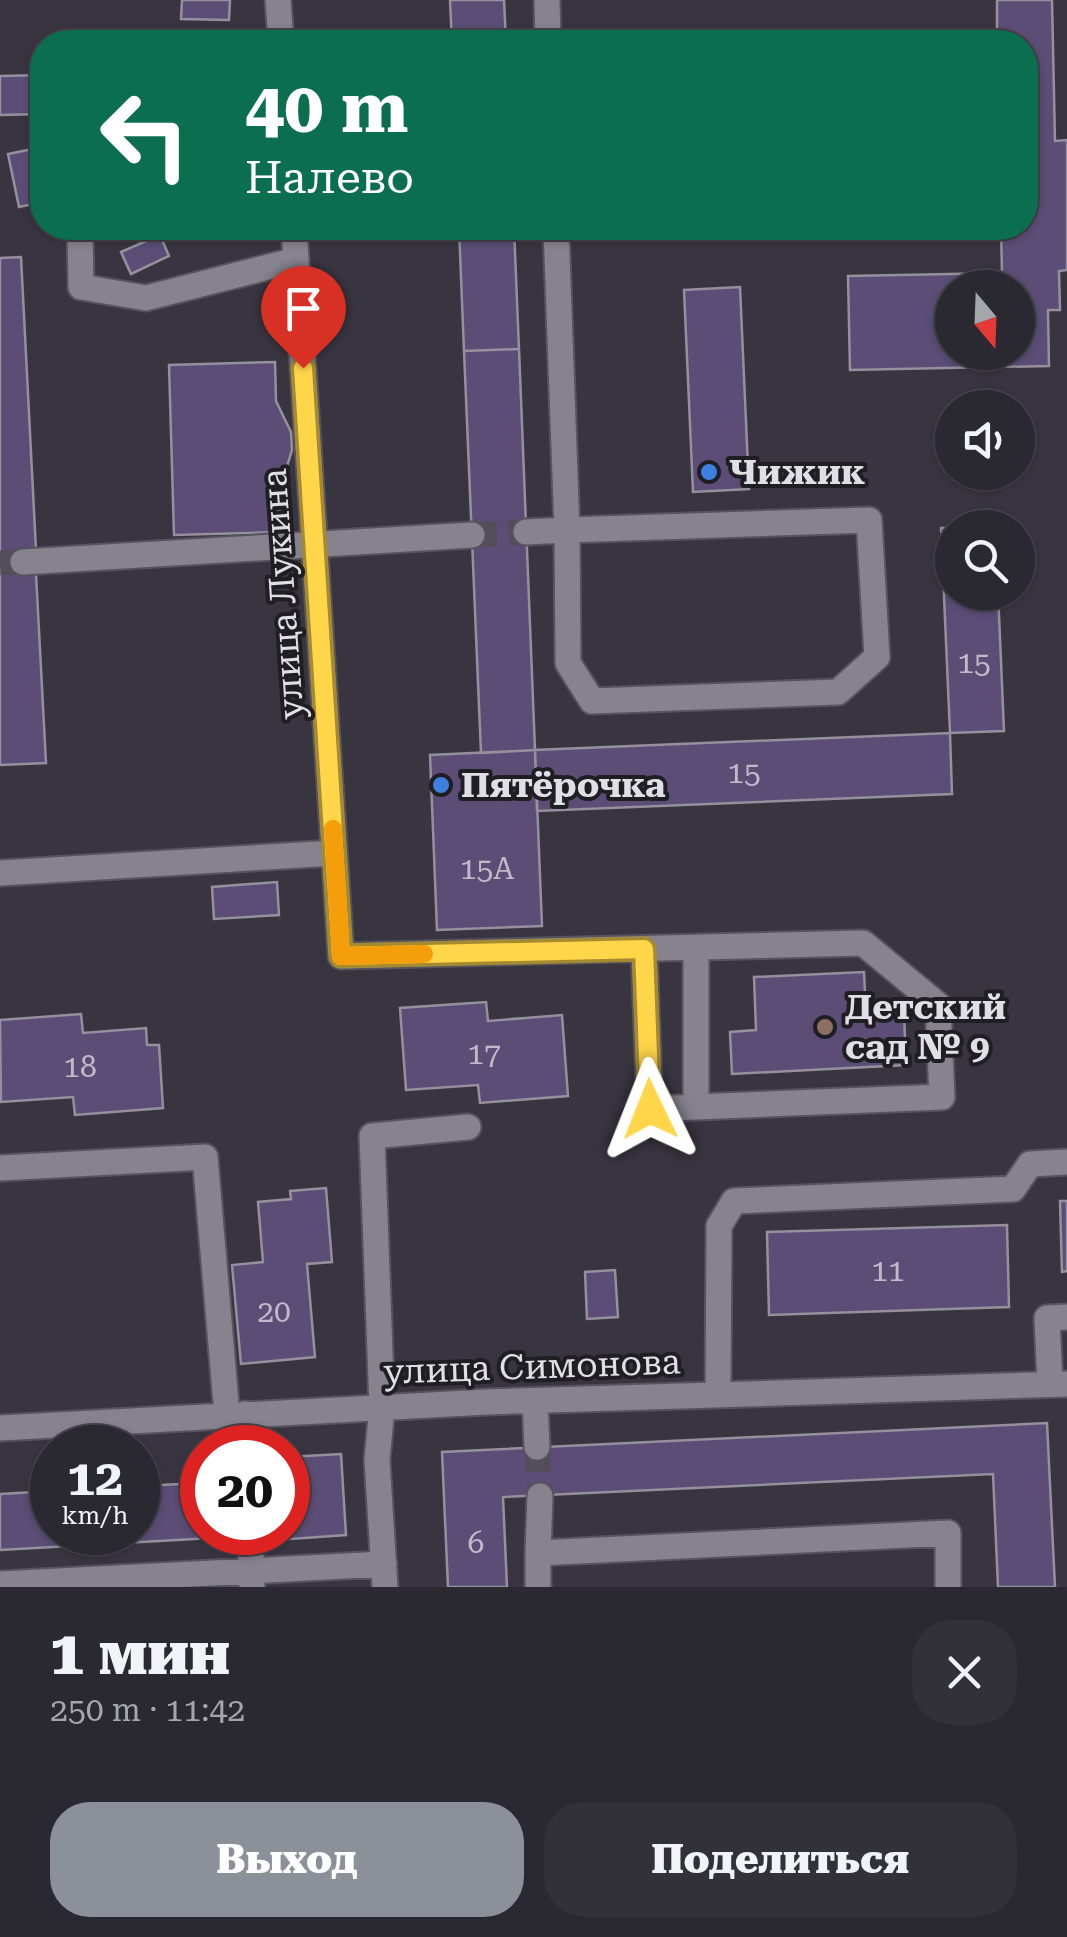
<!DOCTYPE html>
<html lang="ru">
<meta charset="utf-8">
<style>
body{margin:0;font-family:"Roboto Serif",serif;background:#323038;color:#f1f3f6;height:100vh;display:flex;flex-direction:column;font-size:38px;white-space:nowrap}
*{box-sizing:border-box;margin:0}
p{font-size:32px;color:#a5a6ab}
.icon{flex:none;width:55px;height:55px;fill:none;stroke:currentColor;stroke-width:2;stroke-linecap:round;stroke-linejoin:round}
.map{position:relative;height:1587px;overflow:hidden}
.sheet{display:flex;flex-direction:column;background:#2a2830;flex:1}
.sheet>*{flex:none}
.hud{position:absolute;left:30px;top:30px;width:1008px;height:210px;border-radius:40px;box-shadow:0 2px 8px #0004,0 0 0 2px #46444c;background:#0b6e4f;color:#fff;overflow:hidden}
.needle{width:65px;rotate:161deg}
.controls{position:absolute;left:935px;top:270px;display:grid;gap:20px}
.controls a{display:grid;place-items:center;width:100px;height:100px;border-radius:50%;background:#2a2830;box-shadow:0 2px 8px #0004,0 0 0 2px #46444c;font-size:50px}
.speed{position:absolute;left:30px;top:1425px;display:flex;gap:20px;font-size:50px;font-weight:700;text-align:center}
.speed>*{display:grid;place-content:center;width:130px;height:130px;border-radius:50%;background:#2a2830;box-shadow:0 2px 8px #0004,0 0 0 2px #46444c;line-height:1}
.speed small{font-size:25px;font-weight:400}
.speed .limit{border:15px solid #d22;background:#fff;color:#111}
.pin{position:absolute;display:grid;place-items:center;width:85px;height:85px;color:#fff;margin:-102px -42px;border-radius:50% 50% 50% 0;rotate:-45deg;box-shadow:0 0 10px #0007}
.pin .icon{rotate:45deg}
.me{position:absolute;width:110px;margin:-55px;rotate:358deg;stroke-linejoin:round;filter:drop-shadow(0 0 8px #0008)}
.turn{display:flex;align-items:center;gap:35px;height:210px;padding:0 50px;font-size:45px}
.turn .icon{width:130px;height:130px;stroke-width:2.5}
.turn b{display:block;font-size:70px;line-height:85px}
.round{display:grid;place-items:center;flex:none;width:105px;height:105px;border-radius:40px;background:#323038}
.headline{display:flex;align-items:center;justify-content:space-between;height:170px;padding:0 50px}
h1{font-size:60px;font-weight:800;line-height:75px}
.button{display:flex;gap:20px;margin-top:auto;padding:20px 50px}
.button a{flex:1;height:115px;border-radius:40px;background:#8c9099;color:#fff;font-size:40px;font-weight:800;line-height:115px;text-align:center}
.button a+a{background:#323038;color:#f1f3f6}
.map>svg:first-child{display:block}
.building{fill:#5b4d75;stroke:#94909d;stroke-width:2.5;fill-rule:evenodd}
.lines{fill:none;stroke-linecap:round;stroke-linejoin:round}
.minor-tunnel{stroke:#514e59;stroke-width:25;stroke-dasharray:25 12;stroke-linecap:butt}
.minor-casing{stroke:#56535c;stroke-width:29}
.minor{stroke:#86838f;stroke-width:25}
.route-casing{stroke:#a68a30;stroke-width:25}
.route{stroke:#ffd54a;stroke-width:18}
.slow{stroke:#f59e0b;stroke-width:18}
.shop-dot{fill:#3f7fe0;stroke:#1f1e22;stroke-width:4}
.education-dot{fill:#8d6e63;stroke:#1f1e22;stroke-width:4}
.labels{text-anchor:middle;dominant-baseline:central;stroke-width:8;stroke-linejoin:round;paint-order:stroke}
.number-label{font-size:30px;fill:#c0baca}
.poi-label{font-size:35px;font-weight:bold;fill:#e1dfe6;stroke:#1f1e22;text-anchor:start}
.street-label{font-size:35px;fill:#e1dfe6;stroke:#1f1e22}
</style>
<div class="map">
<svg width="1067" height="1587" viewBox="0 0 1067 1587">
<rect width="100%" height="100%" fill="#383540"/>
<path class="building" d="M182,0H230L229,20L181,19Z
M450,0H504L506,42H452Z
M997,0H1052L1055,141L1067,140V270L1059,271L1060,310H1048L1049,366L850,370L848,276L1002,273L1001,228H1025V42H997ZM952,288H1018V352H952Z
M42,75V114L0,115V76Z
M42,147V202L19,207L8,154Z
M205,228H240V234L206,236Z
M459,228H514L519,349L464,351Z
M160,235L169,256L131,274L121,252Z
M21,257L36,550L23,562V575L36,574L46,763L0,765V258Z
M740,287L749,489L693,492L684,290Z
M519,349L535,750L481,753L464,351Z
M275,362L276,401L291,432L292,450L279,493L280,532L174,535L169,365Z
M995,526L952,528V592H998L1004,731L950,733L941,528Z
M950,733L952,794L537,811L535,750Z
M535,750L542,926L437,930L430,755Z
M277,882L279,915L214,919L212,887Z
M864,972L866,1014L904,1012L906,1065L732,1074L730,1032L756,1030L754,977Z
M486,1002L488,1021L562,1015L568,1096L480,1103L478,1085L406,1090L400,1008Z
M81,1014L83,1033L146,1028L147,1045H159L163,1108L75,1115L73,1097L1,1102L0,1020Z
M326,1188L332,1262L307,1264L315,1357L241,1364L232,1265L263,1262L258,1202L291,1199L290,1191Z
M1060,1201H1067V1271L1062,1272Z
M1007,1225L1009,1307L769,1315L767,1232Z
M615,1270L618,1317L587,1319L585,1272Z
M1047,1423L1055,1587H998L993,1474L503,1497L507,1587H448L442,1452Z
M341,1454L346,1535L277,1540L276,1532H288V1457Z
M202,1483V1532H229V1537L0,1550V1494L52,1491V1532H138V1486Z"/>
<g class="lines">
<path class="minor-tunnel" d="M472,535L526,532
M0,563L23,562
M537,1447L540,1496"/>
<defs>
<path id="minor" d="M278,0L281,42
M547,0L548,42
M80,228L81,287L146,298L296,260
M294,228L341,956L863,943L938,1005L942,1097L696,1107V948
M869,520L877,657L838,692L592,701L568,663L567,530Z
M526,532L567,530L556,228
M23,562L472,535
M0,873L334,853
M644,949L650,1109L696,1107
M0,1168L205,1157L227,1415
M1050,1384L1047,1318L1067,1317
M718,1395L719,1226L734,1201L1013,1189L1030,1164L1067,1162
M535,1401L537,1447
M245,1414L246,1448
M0,1428L486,1402L1067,1384
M250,1532L252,1587
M538,1553L540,1496
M0,1584L384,1564
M385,1587L377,1460L382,1407L372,1136L468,1127
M538,1587V1553L948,1533V1587"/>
</defs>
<use href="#minor" class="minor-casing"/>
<use href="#minor" class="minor"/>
</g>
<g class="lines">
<defs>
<path id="route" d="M303,368L341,956L644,949L650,1109"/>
</defs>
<use href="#route" class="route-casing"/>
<use href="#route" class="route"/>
<path class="slow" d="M333,829L341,956L424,954"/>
</g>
<g class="shop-dot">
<circle cx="709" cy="472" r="10"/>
<circle cx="441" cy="785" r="10"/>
</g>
<circle class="education-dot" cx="825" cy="1027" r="10"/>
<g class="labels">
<g class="number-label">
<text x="974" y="662">15</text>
<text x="744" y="772">15</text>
<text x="487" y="868">15А</text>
<text x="484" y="1053">17</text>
<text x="80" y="1066">18</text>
<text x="888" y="1270">11</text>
<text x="274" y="1311">20</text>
<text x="476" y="1542">6</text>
</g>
<g class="poi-label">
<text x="729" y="472">Чижик</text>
<text x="461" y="785">Пятёрочка</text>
<text x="845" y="1007">Детский<tspan x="845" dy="40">сад № 9</tspan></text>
</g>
<g class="street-label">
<text transform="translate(283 594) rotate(-94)">улица Лукина</text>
<text transform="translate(532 1367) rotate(-2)">улица Симонова</text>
</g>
</g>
</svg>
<div class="controls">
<a><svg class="needle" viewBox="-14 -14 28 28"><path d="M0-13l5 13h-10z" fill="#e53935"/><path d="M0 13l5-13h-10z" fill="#a5a6ab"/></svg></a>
<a><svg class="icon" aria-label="sound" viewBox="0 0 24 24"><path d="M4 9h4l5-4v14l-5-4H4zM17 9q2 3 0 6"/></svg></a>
<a><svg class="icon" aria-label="search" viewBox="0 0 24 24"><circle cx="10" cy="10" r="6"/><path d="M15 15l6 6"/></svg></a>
</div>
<div class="speed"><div>12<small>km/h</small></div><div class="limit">20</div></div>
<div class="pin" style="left:303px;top:368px;background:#d93025"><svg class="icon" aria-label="arrive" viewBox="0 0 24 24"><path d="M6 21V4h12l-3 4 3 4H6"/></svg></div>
<svg class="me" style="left:650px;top:1109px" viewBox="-20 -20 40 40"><path d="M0-17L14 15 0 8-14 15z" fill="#ffd54a" stroke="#fff" stroke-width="4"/></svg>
<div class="hud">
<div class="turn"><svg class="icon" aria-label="left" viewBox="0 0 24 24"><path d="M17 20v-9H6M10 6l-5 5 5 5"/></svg><div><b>40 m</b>Налево</div></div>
</div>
</div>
<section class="sheet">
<div class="headline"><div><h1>1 мин</h1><p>250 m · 11:42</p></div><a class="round"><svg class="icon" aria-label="close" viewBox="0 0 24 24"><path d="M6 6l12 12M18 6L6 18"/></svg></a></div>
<div class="button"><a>Выход</a><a>Поделиться</a></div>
</section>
